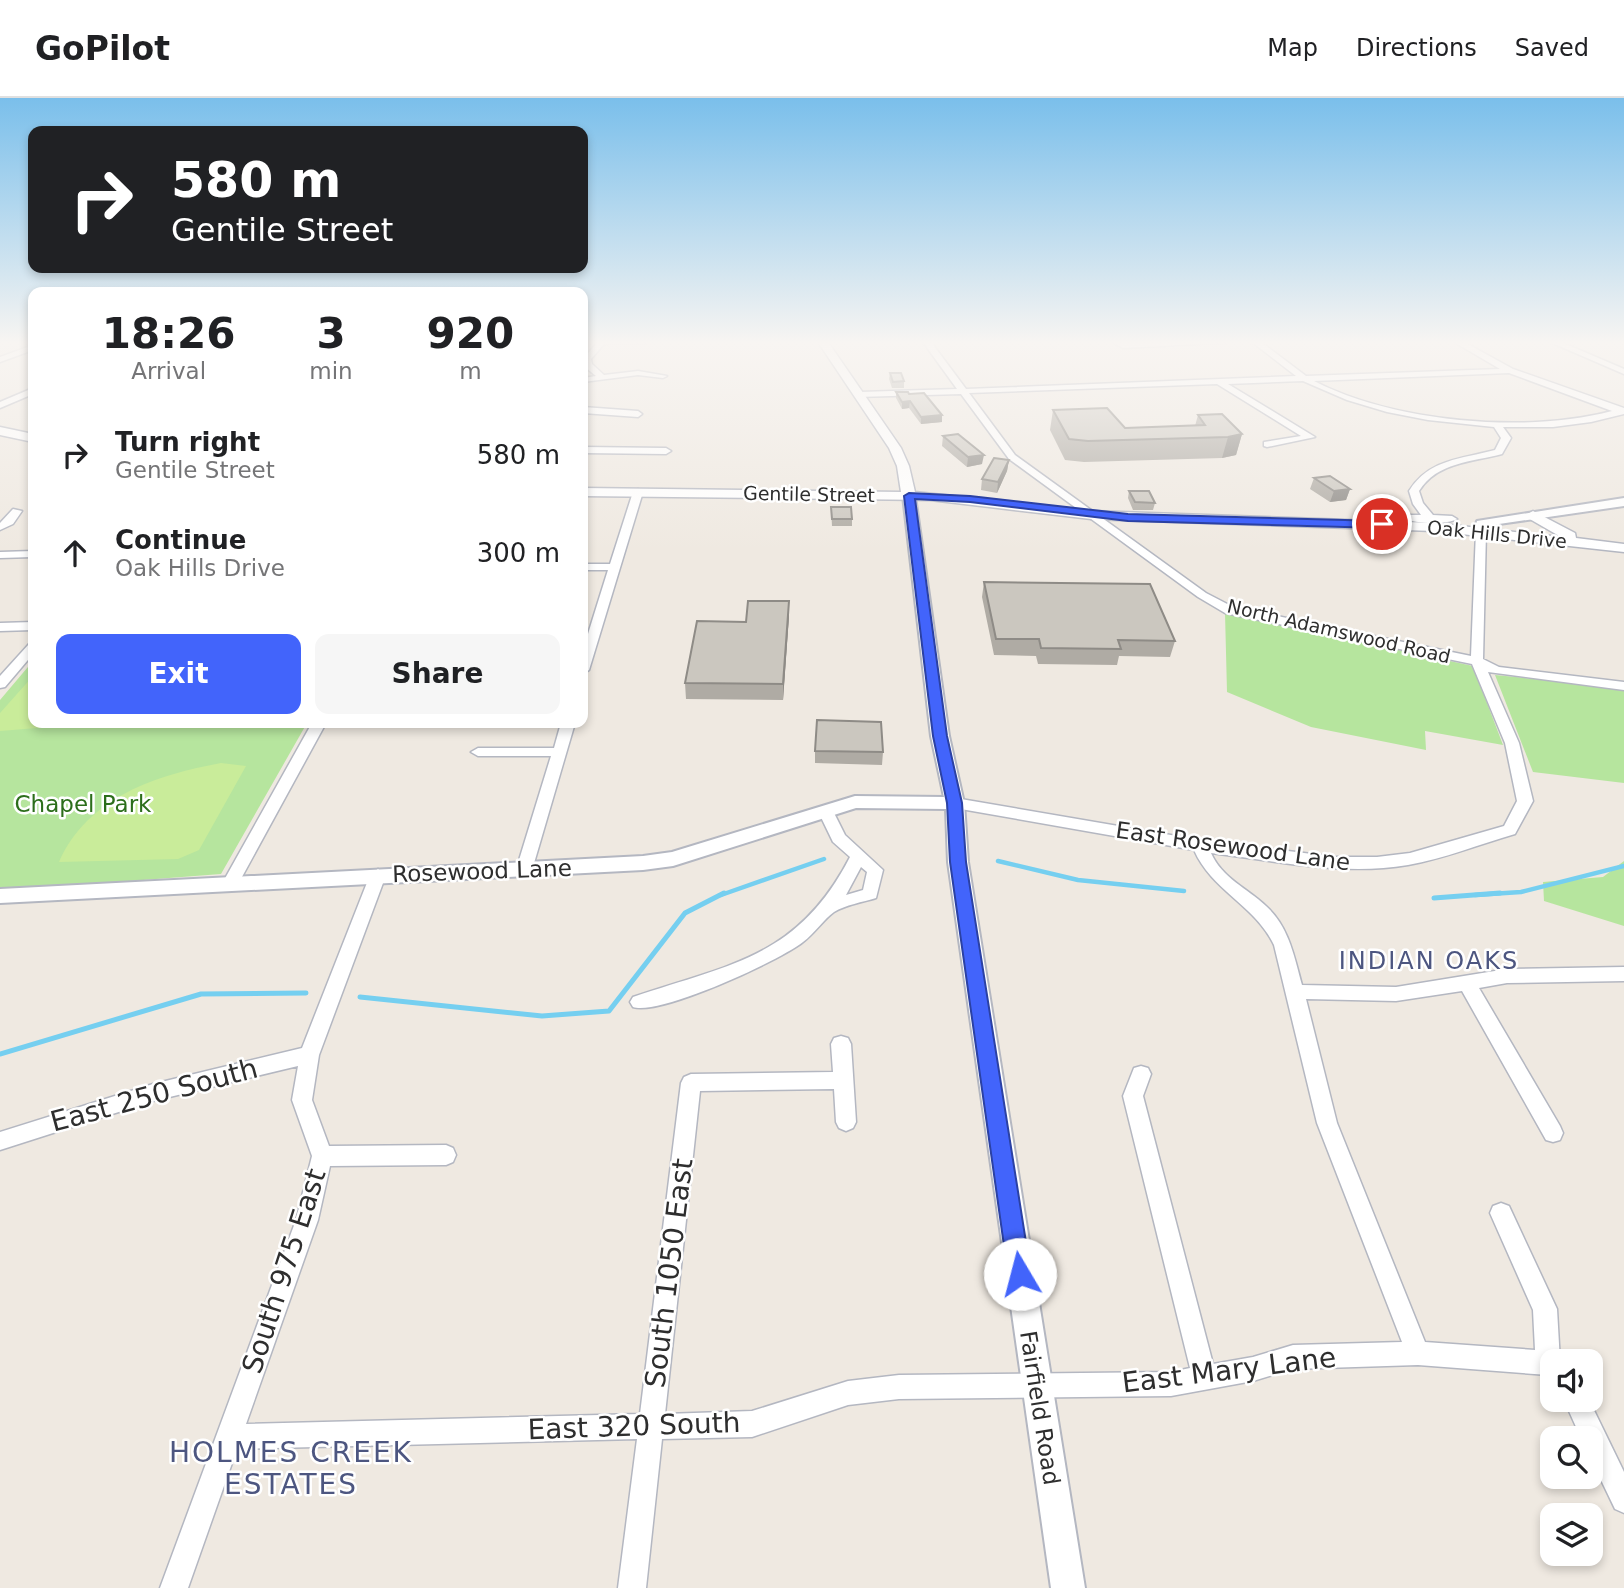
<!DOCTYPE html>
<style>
body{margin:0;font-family:"DejaVu Sans",sans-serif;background:#f6f6f6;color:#202124;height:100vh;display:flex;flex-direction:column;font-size:26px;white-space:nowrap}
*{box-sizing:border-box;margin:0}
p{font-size:23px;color:#757577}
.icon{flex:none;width:38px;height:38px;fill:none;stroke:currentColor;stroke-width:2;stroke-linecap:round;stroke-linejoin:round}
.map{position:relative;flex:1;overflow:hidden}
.drawer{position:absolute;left:28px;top:189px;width:560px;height:441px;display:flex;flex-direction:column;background:#fff;border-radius:14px;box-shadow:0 4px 10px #0003}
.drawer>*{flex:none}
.top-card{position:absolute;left:28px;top:28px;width:560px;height:147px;border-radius:14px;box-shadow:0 4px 10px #0003;background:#202124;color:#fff;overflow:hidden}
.tools{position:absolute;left:1540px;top:1251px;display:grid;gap:14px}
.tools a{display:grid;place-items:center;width:63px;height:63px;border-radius:14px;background:#fff;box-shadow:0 4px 10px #0003;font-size:35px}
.pin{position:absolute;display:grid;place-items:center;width:60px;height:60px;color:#fff;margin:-30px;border:4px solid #fff;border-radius:50%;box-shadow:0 2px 7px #0007}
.me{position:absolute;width:77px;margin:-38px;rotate:352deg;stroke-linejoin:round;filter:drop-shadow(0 0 5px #0008)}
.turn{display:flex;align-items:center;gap:24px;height:147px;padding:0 28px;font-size:32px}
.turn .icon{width:91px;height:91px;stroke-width:2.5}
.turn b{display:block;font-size:49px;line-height:60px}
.eta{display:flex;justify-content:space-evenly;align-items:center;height:119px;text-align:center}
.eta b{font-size:42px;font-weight:800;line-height:49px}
.cta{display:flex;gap:14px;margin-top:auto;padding:14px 28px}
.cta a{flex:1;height:80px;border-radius:14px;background:#4264fb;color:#fff;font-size:28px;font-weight:800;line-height:80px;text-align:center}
.cta a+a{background:#f6f6f6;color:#202124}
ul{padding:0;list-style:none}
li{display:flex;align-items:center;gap:21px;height:98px;padding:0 28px}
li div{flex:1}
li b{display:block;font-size:26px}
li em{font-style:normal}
header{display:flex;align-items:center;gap:42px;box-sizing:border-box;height:98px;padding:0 35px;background:#fff;border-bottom:2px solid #e0e0e0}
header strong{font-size:33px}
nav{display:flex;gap:38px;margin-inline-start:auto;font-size:24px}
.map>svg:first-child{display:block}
.green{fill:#b6e59e}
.pitch{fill:#c9ec9a}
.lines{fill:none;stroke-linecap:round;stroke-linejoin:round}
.stream-far1{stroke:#75cff0;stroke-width:4.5}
.stream{stroke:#75cff0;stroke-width:5}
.minor-casing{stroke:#b4b7c1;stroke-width:3}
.tertiary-casing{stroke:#b4b7c1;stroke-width:4}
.secondary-casing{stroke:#b4b7c1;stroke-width:3}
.minor{fill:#fff;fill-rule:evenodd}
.tertiary{fill:#fff;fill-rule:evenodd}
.secondary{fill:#fff;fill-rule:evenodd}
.wall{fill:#afaba4}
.shaded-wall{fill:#8e8b86}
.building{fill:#cbc7bf;stroke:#8e8b86;stroke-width:2}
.route{fill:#4264fb;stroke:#2b41a3;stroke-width:2}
.labels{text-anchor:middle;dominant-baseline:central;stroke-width:5;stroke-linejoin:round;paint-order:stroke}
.far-street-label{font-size:19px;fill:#2e2e2e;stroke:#fff}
.park-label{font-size:23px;fill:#2c6e1b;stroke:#fff}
.street-label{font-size:23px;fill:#2e2e2e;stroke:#fff}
.neighbourhood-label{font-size:24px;letter-spacing:2px;fill:#4d5680;stroke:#fff}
.near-street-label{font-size:28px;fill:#2e2e2e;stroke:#fff}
.near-neighbourhood-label{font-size:28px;letter-spacing:2px;fill:#4d5680;stroke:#fff}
</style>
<header>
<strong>GoPilot</strong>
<nav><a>Map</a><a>Directions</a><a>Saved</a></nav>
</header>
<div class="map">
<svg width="1624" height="1490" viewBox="0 0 1624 1490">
<rect width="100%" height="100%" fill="#efe9e1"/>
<path class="green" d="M1225,515L1473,568L1503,647L1425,633L1426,652L1311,629L1227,594Z
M33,563V625H307L221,776L0,793V602Z
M1495,577L1624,590V685L1533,674Z
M1624,763V828L1544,803L1543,784L1603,779Z"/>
<path class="pitch" d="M33,578V625H62L49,629L0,633V615Z
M221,665L246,668L199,752L178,761L59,764C88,699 156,677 221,665Z"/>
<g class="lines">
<path class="stream-far1" d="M998,763L1078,782L1184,793
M721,797L824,761
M1475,797L1521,794L1624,768"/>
<path class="stream" d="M1434,800L1500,795
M360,899L542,918L609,913L685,815L724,795
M0,956L201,896L306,895"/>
<defs>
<path id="minor" d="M598,244H668L604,246L591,261L592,266L604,277L638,273L667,278L663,280L638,277L583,284V280L596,278L585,269L583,261Z
M923,244H931L966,291L1296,278L1252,244H1261L1306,278L1500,271L1454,244H1464L1513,271L1624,310V316L1591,324L1553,329H1503L1511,340L1502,356C1472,364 1437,364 1419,393L1423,405L1433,417L1452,418L1457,421C1447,427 1414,426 1404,420L1409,417H1421L1413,406L1409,393C1429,361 1461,361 1495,352L1501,340L1494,329L1428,322L1387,314L1347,302L1303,283L1228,286L1315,339L1267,349L1264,348V344L1301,338L1217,286L969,295L1015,357L1206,495L1233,509L1471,558L1476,433L1481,430L1486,433L1483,561L1499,569L1624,584V592L1488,574L1519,645L1533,703L1515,736C1480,746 1444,761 1408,767C1343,778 1276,763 1211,755C1222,780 1247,790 1266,808C1289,829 1294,858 1302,887L1396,889L1507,871L1624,869V883L1507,885L1479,890L1560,1028L1563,1035L1560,1042L1553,1044L1546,1042L1462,893L1396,903L1306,901L1337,1025L1425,1244L1535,1252L1533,1212L1490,1115L1493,1108L1501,1105L1509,1108L1557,1211L1560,1264H1552V1275L1548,1277L1418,1267L1293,1271L1253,1283L1171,1298L899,1301L848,1307L752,1339L662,1341L646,1490H618L637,1341L237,1351L188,1490H160L296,1122L312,1058L292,1002L298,968L153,1003L0,1052V1034L153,986L302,950L370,777L378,771L386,777L319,957L312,1002L329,1048L446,1047L453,1050L456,1057L453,1064L446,1067L330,1068L318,1122L246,1326L640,1316L681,985L684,979L691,976L833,974L831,946L834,940L841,938L848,940L851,946L856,1024L853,1030L846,1033L839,1030L836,1024L834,991L700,993L665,1316L752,1313L848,1283L899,1277L1171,1274L1190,1270L1123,998L1134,970L1141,968L1148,970L1151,976L1143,998L1213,1266L1253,1259L1293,1247L1402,1244L1317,1025L1274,847C1255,807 1212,793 1194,752L955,710L947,705L955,700L1200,742L1336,759H1377L1410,755L1504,728L1517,703L1505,645L1472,566L1225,515L1198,499L1009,361L961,296L857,299V295L860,294L957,291ZM1509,275L1612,313C1526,336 1394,324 1314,283Z
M1112,244L1124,246L1235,244L1123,250Z
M1550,244H1561L1624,271V276Z
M33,247V252L0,264V259Z
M33,290V296L0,310V304Z
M583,309L638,313L642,316L638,319L583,315Z
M583,349L666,350L671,353L666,356L583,355Z
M638,391L643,394L589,572L583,576V552L608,472H583V466H610L633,394Z
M13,411L22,413L13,426L0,432V425Z
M33,453V459L0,460V454Z
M33,524V532L0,533V525Z
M33,545V556L5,589L0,590V578L29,546Z
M312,625H326L237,788H225L223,784Z
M561,625H575L532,772L524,778L516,772L551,658H478L471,654L478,650H554Z
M826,708L831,709L845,737L883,772L876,800C863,804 845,807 834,814C825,820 814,836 803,844C779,863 659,918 633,909L630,904L633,899C730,866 798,860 850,759L833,744L818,713ZM861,769L867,774L863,792L846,797Z
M1564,1302H1589L1624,1374V1415L1615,1411L1591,1361V1340H1581Z"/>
<path id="tertiary" d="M909,394L915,398L949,638L964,705L968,764L1085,1490H1051L948,764L946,711L856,710L673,768L643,772L0,805V791L643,758L672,754L855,698L944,699L931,638L903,398Z
M1624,400V408L1499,426L1488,428L1486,436L1481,437L1474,433L1477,423Z"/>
<path id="secondary" d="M818,244H828L901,350L909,368L915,394L1091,413L1434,425L1561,439L1528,420L1526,417L1533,413L1575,435L1576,440L1624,446V454L1434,433L1091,421L930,402L583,398V390L901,394L897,368L889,350Z
M0,329L33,336V344L0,337Z"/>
</defs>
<use href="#minor" class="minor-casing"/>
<use href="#tertiary" class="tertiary-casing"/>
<use href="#secondary" class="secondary-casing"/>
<use href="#minor" class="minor"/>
<use href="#tertiary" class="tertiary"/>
<use href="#secondary" class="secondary"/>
</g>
<path class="wall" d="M890,275L904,283V290H892L889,281Z
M896,294L909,296L942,324L921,326L909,310L902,311L896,300Z
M1053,312L1125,330L1195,328L1198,317L1242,336L1236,357L1222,360L1084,364L1065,362L1050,332Z
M943,338L982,366L967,369L942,348Z
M1009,362L1007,373L997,395L981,392L982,381Z
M1314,380L1350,391L1346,402L1330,404L1310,391Z
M1129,393L1155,405L1153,412H1133L1128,400Z
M831,409L852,421V428H832Z
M984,484L1175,543L1170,559L1119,558L1117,567L1038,566L1036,558L994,557L982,499Z
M789,503V518L783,602L686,601L685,585L746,524Z
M815,653L883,654L882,667L815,665Z"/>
<path class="shaded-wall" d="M910,303L909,310L902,311V304Z
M942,317V324L921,326V319Z
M1242,336L1236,357L1222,360L1228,339Z
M984,357L982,366L967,369L968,359Z
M1009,362L1007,373L997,395L998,384Z
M1350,391L1346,402L1330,404L1334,393Z
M789,503V518L783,602V586Z"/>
<path class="building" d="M890,275H901L904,283L893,284Z
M896,294H908L909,296L924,295L942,317L921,319L910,303L902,304Z
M1107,310L1125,330L1205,327L1198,317L1222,316L1242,336L1228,339L1088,343L1069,341L1053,312Z
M958,336L984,357L968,359L943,338Z
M994,360L1009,362L998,384L982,381Z
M1330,378L1350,391L1334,393L1314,380Z
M1129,393H1149L1155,405L1135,404Z
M831,409H851L852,421H832Z
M984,484L1150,486L1175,543L1118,542L1121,551L1041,550L1039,541H996Z
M748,503H789L783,586L685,585L697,523L746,524Z
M817,622L881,624L883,654L815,653Z"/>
<linearGradient id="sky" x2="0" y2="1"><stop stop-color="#7abfeb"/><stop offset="0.54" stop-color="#f8f5f2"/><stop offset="1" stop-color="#f8f5f2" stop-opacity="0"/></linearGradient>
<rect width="1624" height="453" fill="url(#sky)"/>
<path class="route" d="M909,395L970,398L1128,416L1382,423L1387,426L1382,430L1128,423L970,404L915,401L947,638L962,705L966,764L1031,1176L1028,1184L1020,1188L1012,1184L1008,1176L950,764L947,705L933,638L904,398Z"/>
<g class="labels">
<g class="far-street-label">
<text transform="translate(809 396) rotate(1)">Gentile Street</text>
<text transform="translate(1497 436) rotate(6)">Oak Hills Drive</text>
<text transform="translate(1339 533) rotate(13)">North Adamswood Road</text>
</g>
<g class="park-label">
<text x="83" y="706">Chapel Park</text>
</g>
<g class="street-label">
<text transform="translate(1233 748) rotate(8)">East Rosewood Lane</text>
<text transform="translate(482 773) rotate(-2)">Rosewood Lane</text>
<text transform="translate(1040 1310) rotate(81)">Fairfield Road</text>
</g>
<g class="neighbourhood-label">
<text x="1429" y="863">INDIAN OAKS</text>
</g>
<g class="near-street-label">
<text transform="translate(154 997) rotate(-15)">East 250 South</text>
<text transform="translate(284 1173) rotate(-72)">South 975 East</text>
<text transform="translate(669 1175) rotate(-83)">South 1050 East</text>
<text transform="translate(1229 1272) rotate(-7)">East Mary Lane</text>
<text transform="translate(634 1328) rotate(-2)">East 320 South</text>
</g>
<g class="near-neighbourhood-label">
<text x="291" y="1354">HOLMES CREEK<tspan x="291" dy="32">ESTATES</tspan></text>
</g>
</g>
</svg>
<div class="tools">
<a><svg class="icon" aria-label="sound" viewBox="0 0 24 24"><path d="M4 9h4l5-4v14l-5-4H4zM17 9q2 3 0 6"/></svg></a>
<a><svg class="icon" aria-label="search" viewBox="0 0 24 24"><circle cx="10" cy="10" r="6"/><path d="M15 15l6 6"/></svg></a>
<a><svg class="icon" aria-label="layers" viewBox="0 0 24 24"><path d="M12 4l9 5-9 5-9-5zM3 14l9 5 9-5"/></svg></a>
</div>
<div class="pin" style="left:1382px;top:426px;background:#d93025"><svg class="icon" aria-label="arrive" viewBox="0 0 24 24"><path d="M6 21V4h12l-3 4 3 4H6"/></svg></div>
<svg class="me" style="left:1020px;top:1176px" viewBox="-20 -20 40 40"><circle r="19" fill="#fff"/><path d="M0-13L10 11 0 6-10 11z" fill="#4264fb"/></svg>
<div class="top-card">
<div class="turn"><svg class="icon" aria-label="right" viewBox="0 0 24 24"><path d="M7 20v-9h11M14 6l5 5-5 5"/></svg><div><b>580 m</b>Gentile Street</div></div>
</div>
<section class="drawer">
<div class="eta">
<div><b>18:26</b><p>Arrival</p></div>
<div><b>3</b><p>min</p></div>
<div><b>920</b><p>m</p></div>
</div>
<ul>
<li><svg class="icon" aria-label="right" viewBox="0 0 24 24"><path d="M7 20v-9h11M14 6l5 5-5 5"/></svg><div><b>Turn right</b><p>Gentile Street</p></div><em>580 m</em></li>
<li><svg class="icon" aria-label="ahead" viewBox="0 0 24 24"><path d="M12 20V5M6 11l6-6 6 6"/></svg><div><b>Continue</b><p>Oak Hills Drive</p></div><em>300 m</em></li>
</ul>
<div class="cta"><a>Exit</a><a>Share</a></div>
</section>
</div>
